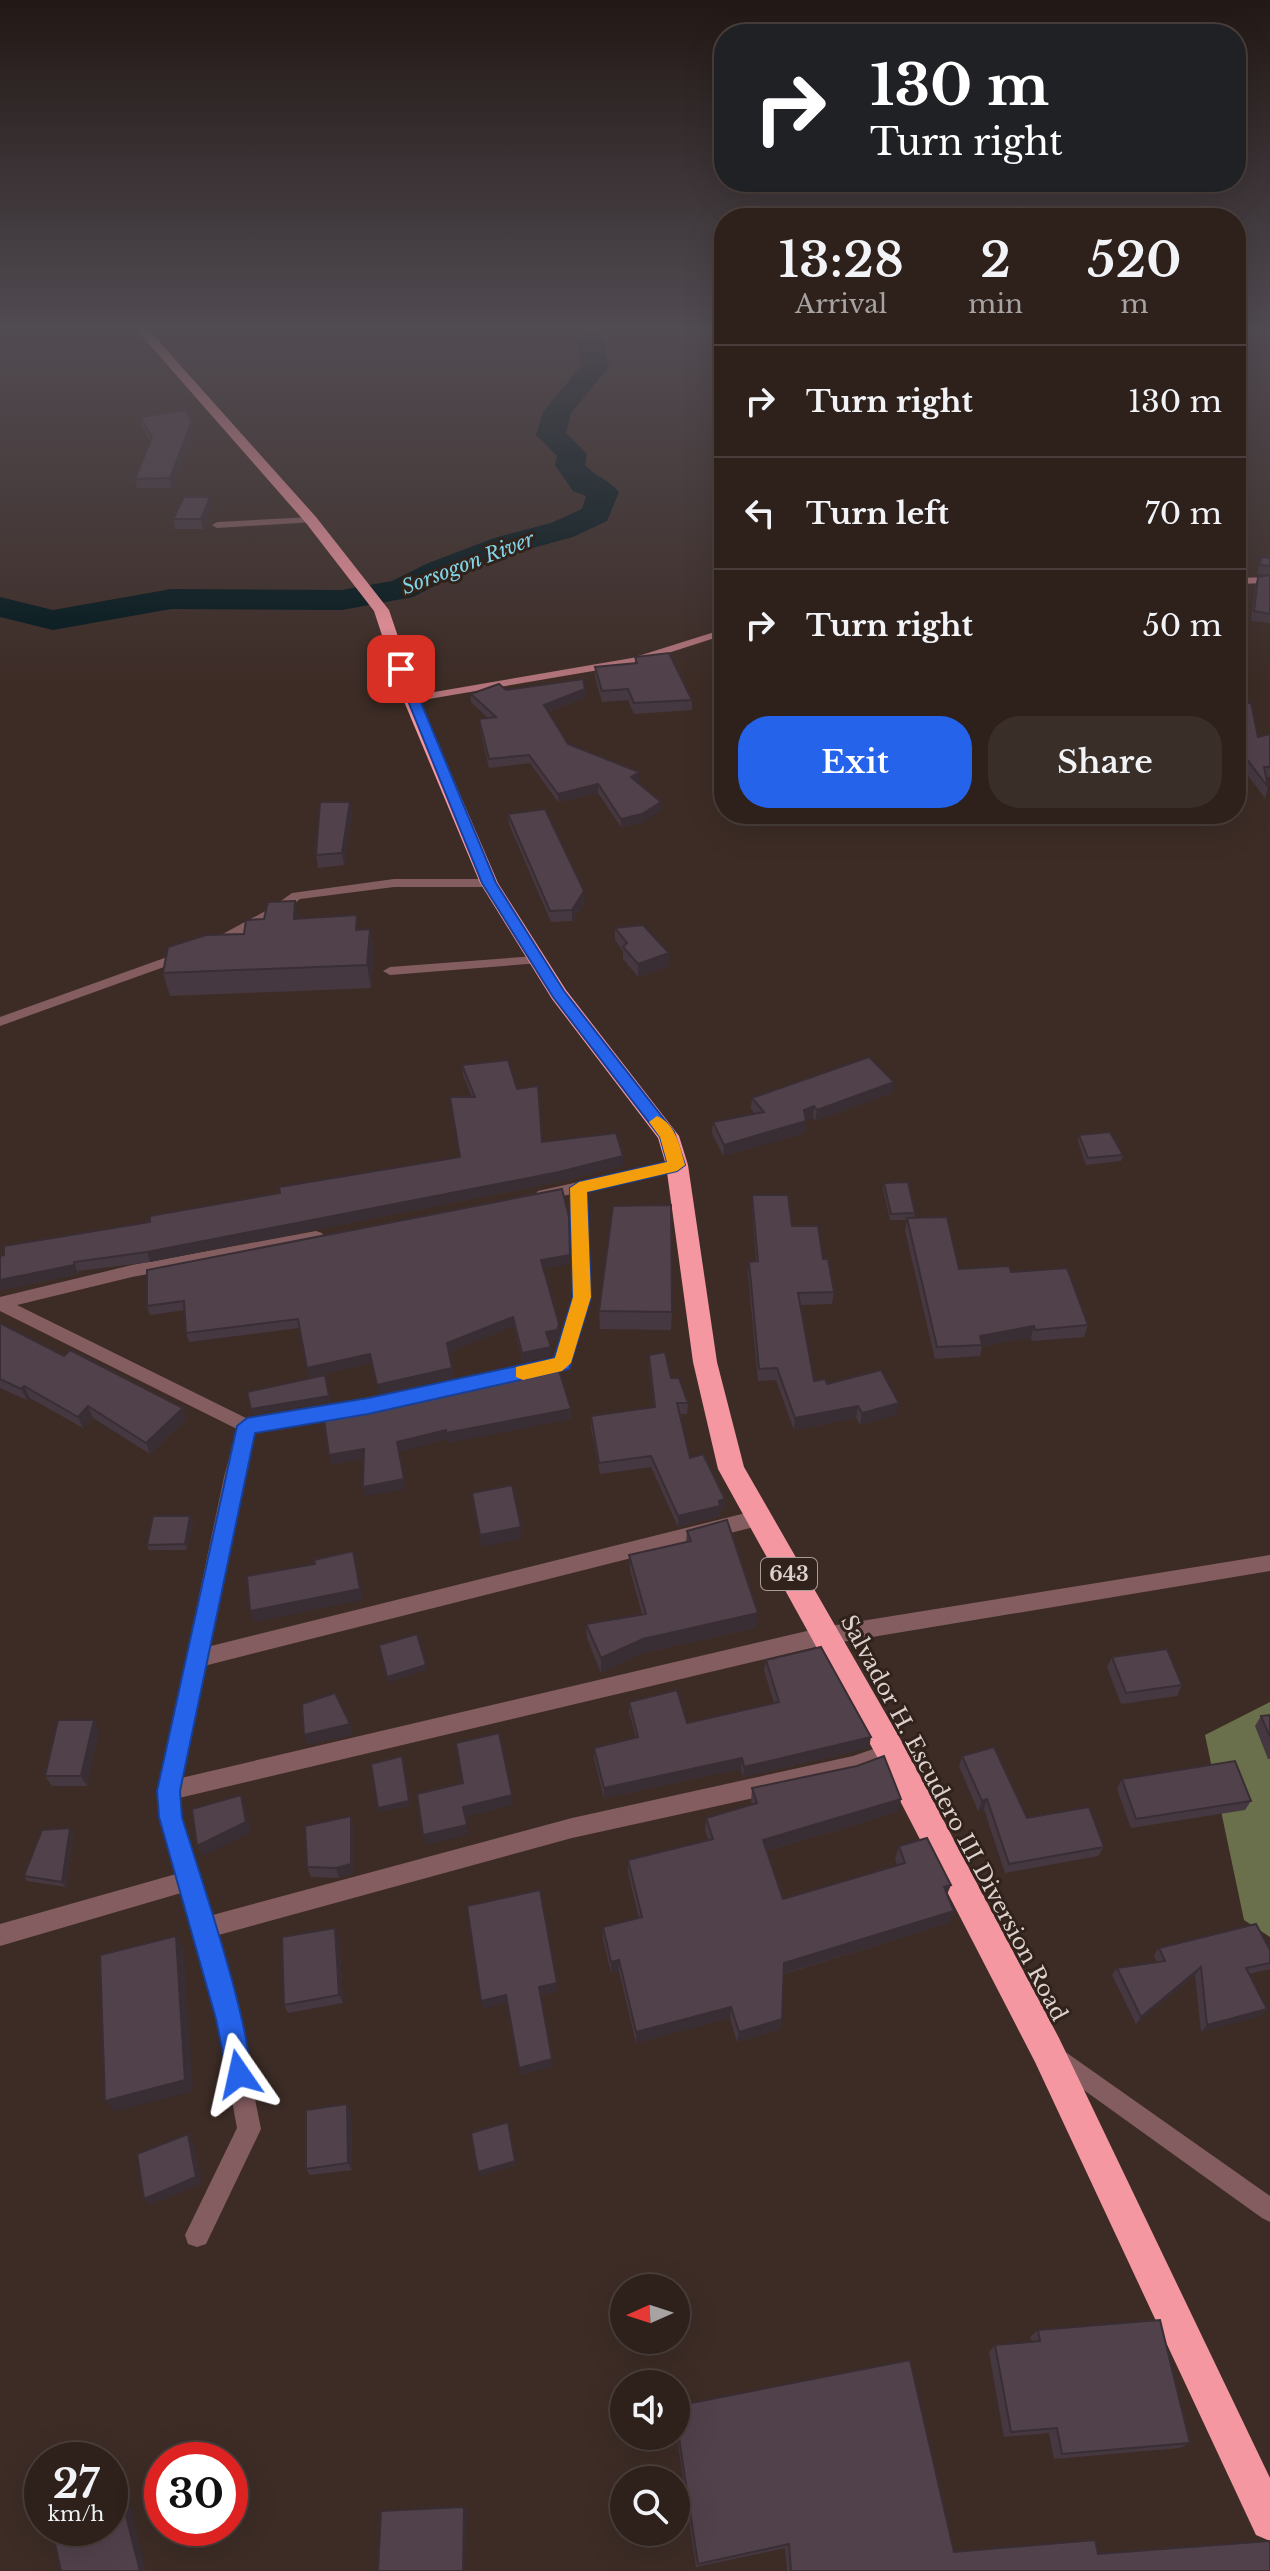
<!DOCTYPE html>
<style>
body{margin:0;font-family:"Libre Baskerville",serif;background:#3a2e29;color:#f1f3f6;height:100vh;display:flex;flex-direction:column;font-size:30px;white-space:nowrap}
*{box-sizing:border-box;margin:0}
p{font-size:26px;color:#a7a3a3}
.icon{flex:none;width:44px;height:44px;fill:none;stroke:currentColor;stroke-width:2;stroke-linecap:round;stroke-linejoin:round}
.map{position:relative;flex:1;overflow:hidden}
.side{position:absolute;left:714px;top:208px;width:532px;height:616px;display:flex;flex-direction:column;background:#2e211c;border-radius:32px;box-shadow:0 8px 32px #0002,0 0 0 2px #493e3b}
.side>*{flex:none}
.guide{position:absolute;left:714px;top:24px;width:532px;height:168px;border-radius:32px;box-shadow:0 8px 32px #0002,0 0 0 2px #493e3b;background:#202124;color:#fff;overflow:hidden}
.needle{width:52px;rotate:267deg}
.controls{position:absolute;left:610px;top:2274px;display:grid;gap:16px}
.controls a{display:grid;place-items:center;width:80px;height:80px;border-radius:50%;background:#2e211c;box-shadow:0 8px 32px #0002,0 0 0 2px #493e3b;font-size:40px}
.speed{position:absolute;left:24px;top:2442px;display:flex;gap:16px;font-size:40px;font-weight:700;text-align:center}
.speed>*{display:grid;place-content:center;width:104px;height:104px;border-radius:50%;background:#2e211c;box-shadow:0 8px 32px #0002,0 0 0 2px #493e3b;line-height:1}
.speed small{font-size:20px;font-weight:400}
.speed .limit{border:12px solid #d22;background:#fff;color:#111}
.pin{position:absolute;display:grid;place-items:center;width:68px;height:68px;color:#fff;margin:-34px;border-radius:16px;box-shadow:0 4px 12px #0006}
.me{position:absolute;width:88px;margin:-44px;rotate:349deg;stroke-linejoin:round;filter:drop-shadow(0 0 6px #0008)}
.turn{display:flex;align-items:center;gap:28px;height:168px;padding:0 24px;font-size:36px}
.turn .icon{width:104px;height:104px;stroke-width:2.5}
.turn b{display:block;font-size:56px;line-height:68px}
.eta{display:flex;justify-content:space-evenly;align-items:center;height:136px;text-align:center}
.eta b{font-size:48px;font-weight:600;line-height:56px}
.primary-button{display:flex;gap:16px;margin-top:auto;padding:16px 24px}
.primary-button a{flex:1;height:92px;border-radius:32px;background:#2563eb;color:#fff;font-size:32px;font-weight:600;line-height:92px;text-align:center}
.primary-button a+a{background:#3a2e29;color:#f1f3f6}
ul{padding:0;list-style:none}
li{display:flex;align-items:center;gap:24px;height:112px;padding:0 24px;border-top:2px solid #493e3b}
li div{flex:1}
li b{display:block;font-size:30px}
li em{font-style:normal}
.map>svg:first-child{display:block}
.forest{fill:#69704b}
.lines{fill:none;stroke-linecap:round;stroke-linejoin:round}
.river{fill:#01181c;fill-rule:evenodd}
.lane{fill:#845d60;fill-rule:evenodd}
.street{fill:#845d60;fill-rule:evenodd}
.secondary{fill:#b2747a;fill-rule:evenodd}
.highway{fill:#f597a0;fill-rule:evenodd}
.wall{fill:#463840}
.shaded-wall{fill:#392e34}
.building{fill:#51414b;stroke:#392e34;stroke-width:2}
.route{fill:#2563eb;stroke:#184099;stroke-width:2}
.slow{fill:#f59e0b}
.labels{text-anchor:middle;dominant-baseline:central;stroke-width:6;stroke-linejoin:round;paint-order:stroke}
.far-water-label{font-size:20px;font-style:italic;fill:#81d4e5;stroke:#32221c}
.shield{fill:#32221c;stroke:#a99c98;stroke-width:2}
.shield-label{font-size:20px;font-weight:bold;fill:#dcd1cd}
.street-label{font-size:22px;fill:#dcd1cd;stroke:#32221c}
</style>
<div class="map">
<svg width="1270" height="2571" viewBox="0 0 1270 2571">
<rect width="100%" height="100%" fill="#3d2c26"/>
<path class="forest" d="M1270,1702V1937L1244,1920L1205,1735Z"/>
<g class="lines">
<path class="river" d="M580,327H620L616,333L603,336L609,367L571,413L566,433L587,454L585,465C595,477 610,480 619,492L607,521L573,537L518,552L450,578L413,597L342,610L171,609L53,630L0,617V597L53,610L171,589L342,590L392,581L426,564L494,538L551,523L582,509L586,496L573,491L555,465L557,456L536,435L543,412L581,366L576,332Z"/>
<path class="lane" d="M311,517L314,518V522L217,528L212,525L217,522Z
M536,956L543,960L541,963L390,975L383,971L390,967Z"/>
<path class="street" d="M394,879H489L495,883L489,887H394L300,899L281,914L218,946H208L206,943L271,908L292,893Z
M184,951L189,952V958L0,1026V1017Z
M677,1160L682,1161L684,1165L682,1169L587,1191L590,1297L568,1368L437,1398L431,1396L429,1391L431,1386L437,1384L555,1358L574,1297L572,1194L543,1200L535,1195L538,1191Z
M316,1231L322,1233L324,1237L322,1241L132,1277L17,1305L248,1419L403,1391L409,1393L411,1398L409,1403L403,1405L254,1432L242,1477L207,1647L758,1510L764,1513L767,1518L764,1523L758,1526L204,1666L181,1778L824,1627L1270,1555V1571L824,1645L179,1798L180,1817L209,1916L572,1818L853,1756L891,1743L898,1745L901,1752L898,1759L853,1776L572,1838L215,1936L239,2019L261,2129L206,2244L197,2247L188,2244L185,2235L237,2128L217,2019L181,1893L0,1946V1924L176,1874L160,1817L158,1791L224,1477L237,1429L0,1311V1297L132,1265Z
M1057,2046L1270,2196V2222L1262,2218L1049,2065L1046,2057L1049,2049Z"/>
<path class="secondary" d="M1270,577V583L1236,584V578Z
M724,629V635L634,664L411,702L405,699L411,696L632,658Z"/>
<path class="highway" d="M134,327H146L316,517L389,610L419,699L498,883L566,990L679,1136L688,1165L717,1362L744,1467L902,1742L1059,2038L1270,2478V2541L1256,2535L1035,2062L880,1762L718,1469L693,1362L666,1165L658,1138L552,999L480,883L403,699L374,611L306,523Z"/>
</g>
<path class="wall" d="M140,417L194,430L172,488H137L135,479L150,440L142,427Z
M212,507L203,529H175L173,519Z
M1261,557L1270,558V575L1257,574Z
M1270,575V623L1251,621L1255,586L1258,577Z
M1236,579L1243,611L1240,620L1236,619Z
M635,657L692,700V710L634,714L628,700L602,702L595,678V667L635,663Z
M506,690L586,697L548,712L568,744L639,781L637,782L661,810L642,823L621,827L598,793L558,802L530,763L489,768L480,728L479,719L488,718L471,702V694Z
M1236,702L1258,737L1270,734V777H1266L1268,787L1265,798L1236,760Z
M350,802L352,814L344,865L318,868L316,855Z
M508,814L585,902L572,921L551,922L509,824Z
M295,901L298,918L359,930L370,929L374,953L371,988L170,996L163,973L244,934L264,919Z
M615,928L669,953V966L638,977L623,959V951L615,940Z
M462,1065L517,1089L542,1142L623,1166L559,1182L150,1262L78,1271V1274L47,1281L0,1290V1256L280,1193L460,1157L472,1097L463,1075Z
M893,1093L815,1121L813,1118L806,1120L805,1133L723,1156L712,1133L713,1122L755,1114L751,1109L752,1098Z
M1079,1135L1123,1155L1121,1161L1086,1165L1078,1141Z
M884,1183L915,1213L914,1218L959,1269L1011,1272L1088,1325L1084,1337L1032,1341L1031,1338L982,1346L980,1356L935,1359L905,1230L907,1220H890L883,1189Z
M752,1195L792,1226L823,1259L834,1292L832,1304L800,1305L814,1381L827,1384L896,1415L860,1425L856,1418L794,1430L776,1380L758,1381L748,1274L749,1262L756,1261L752,1208Z
M570,1264L543,1268L560,1333L558,1339L549,1341L551,1356L523,1362L514,1326L449,1352L454,1377L379,1394L372,1363L309,1377L299,1328L189,1342L186,1333L185,1310L150,1315L147,1306V1270Z
M599,1311L672,1312L671,1330L600,1329Z
M0,1323L187,1419L150,1454L93,1418L83,1428L30,1398L27,1400L0,1388Z
M649,1355L671,1378L688,1403L687,1414H679L690,1458L725,1499L724,1510L720,1511V1516L678,1527L651,1467L600,1474L591,1427V1416L654,1407L649,1366Z
M190,1516L193,1522L187,1550H149L147,1545Z
M687,1531L756,1628L643,1653L601,1673L587,1638L586,1624L642,1614L630,1570L629,1555L686,1542Z
M1112,1657L1182,1685L1177,1696L1121,1704L1107,1667Z
M766,1660L869,1748L743,1777L741,1769L604,1798L594,1758V1748L636,1737L629,1712V1702L687,1723L774,1703L764,1670Z
M1270,1715V1759H1268L1255,1726L1261,1716Z
M94,1720L99,1730L87,1786H52L45,1776Z
M962,1756L1027,1818L1104,1847L1098,1856L1005,1873L984,1809L978,1811L959,1766Z
M1122,1779L1251,1801L1245,1810L1131,1828L1117,1789Z
M752,1788L901,1799L897,1812L766,1851L783,1899L897,1865L895,1859L899,1846L947,1895L954,1911L949,1923L784,1974L780,2029L737,2042L730,2018L636,2043L619,1971L611,1973L603,1939V1927L639,1918L628,1873V1860L709,1841L705,1831L706,1818L752,1805L751,1802Z
M354,1826V1874L339,1878L311,1877L307,1867Z
M73,1833L66,1887L27,1881L24,1876Z
M339,1937L343,2003L288,2013L284,2005Z
M1159,1948L1270,1950V1969L1249,1974L1267,2009L1260,2016L1201,2032L1195,1975L1136,2024L1112,1975L1117,1968L1157,1963L1154,1955Z
M351,2111L352,2170L310,2175L306,2169Z
M1038,2330L1190,2443L1179,2448L1054,2459L1049,2433L1004,2437L989,2352L995,2345L1032,2342L1030,2337Z
M676,2406L954,2552L1098,2554L1270,2571H787L785,2548L696,2567L676,2430Z"/>
<path class="shaded-wall" d="M192,421L194,430L172,488L170,478Z
M210,497L212,507L203,529L201,519Z
M585,689L586,697L544,713V705Z
M639,772V781L631,786V777Z
M598,784V793L558,802V794Z
M350,802L352,814L344,865L342,853Z
M661,802V810L642,823L621,827V819Z
M584,891L585,902L572,921V910Z
M295,901L300,924L294,919Z
M370,929L374,953L371,988L367,965Z
M669,953V966L638,977V964Z
M894,1082L893,1093L815,1121L817,1110Z
M814,1106L813,1118L803,1122L804,1110Z
M806,1121L805,1133L723,1156L724,1145Z
M623,1156V1166L559,1182L150,1262L147,1252Z
M570,1226V1264L542,1269L541,1260Z
M74,1262L78,1274L47,1281L0,1290V1280Z
M513,1317L514,1326L449,1352L447,1343Z
M559,1324L560,1333L558,1339L546,1341V1332Z
M1034,1326L1031,1338L982,1346L980,1336Z
M551,1347V1356L523,1362L522,1353Z
M370,1354L372,1363L309,1377L307,1368Z
M452,1368L454,1377L379,1394L377,1385Z
M325,1375L330,1402L253,1415L251,1409Z
M24,1386L30,1398L27,1400L21,1389Z
M899,1403L896,1415L860,1425L862,1413Z
M88,1406L93,1418L83,1428L78,1417Z
M858,1406L856,1418L794,1430L795,1418Z
M183,1408L187,1419L150,1454L146,1443Z
M571,1409L572,1419L448,1443L446,1433Z
M446,1430L447,1439L399,1452L397,1442Z
M364,1449L366,1458L331,1465L329,1455Z
M404,1479L406,1489L366,1496L363,1487Z
M725,1499L724,1510L720,1511V1516L678,1527V1516Z
M190,1516L193,1522L187,1550L185,1544Z
M521,1527L522,1539L481,1547L480,1535Z
M356,1562L363,1600L254,1622L250,1611Z
M758,1613L756,1628L643,1653L601,1673V1658L643,1639Z
M426,1665L427,1670L388,1683L387,1677Z
M94,1720L99,1730L87,1786L81,1776Z
M350,1724L353,1735L307,1745L304,1735Z
M871,1737L869,1748L743,1777L744,1767Z
M402,1756L410,1806L380,1812L378,1808Z
M742,1758L741,1769L604,1798V1788Z
M241,1795L245,1804L251,1832L202,1856L197,1846Z
M512,1795L513,1805L465,1817L463,1807Z
M901,1799L897,1812L761,1852L763,1840Z
M987,1799L984,1809L978,1811L982,1801Z
M351,1816L354,1826V1874L339,1878L336,1868Z
M467,1825L469,1834L426,1845L423,1835Z
M70,1828L73,1833L66,1887L62,1882Z
M951,1885L946,1897L944,1887Z
M954,1911L949,1923L782,1974L784,1963Z
M335,1928L339,1937L343,2003L339,1995Z
M176,1936L184,1949L193,2091L115,2112L105,2101Z
M619,1960V1971L611,1973V1962Z
M1201,1967L1195,1975L1136,2024L1141,2017Z
M557,1983L558,1991L540,1996L539,1987Z
M506,1995L508,2003L483,2009L481,2001Z
M731,2007L730,2018L636,2043V2032Z
M1267,2009L1260,2016L1201,2032L1207,2025Z
M782,2019L780,2029L737,2042L739,2032Z
M552,2059L553,2067L520,2075L519,2068Z
M347,2104L351,2111L352,2170L348,2163Z
M508,2122L516,2165L479,2176L478,2172Z
M188,2134L193,2141L202,2184L150,2205L144,2199Z
M123,2504L131,2507L146,2571H140Z
M464,2507L467,2510L465,2571H463Z"/>
<path class="building" d="M185,410L192,421L170,478L135,479L152,437L140,417Z
M184,497H210L201,519H173Z
M1261,557L1270,558V566L1260,565Z
M1270,575V614L1254,611L1258,577Z
M1236,579L1243,611H1236Z
M669,653L692,700L634,703L628,689L602,691L595,667L637,663L635,657Z
M583,679L585,689L544,705L568,744L639,772L631,777L661,802L642,814L621,819L598,784L558,794L529,755L489,759L479,719L496,717L471,694L499,684L506,690Z
M1236,702L1251,703L1258,737L1270,734V767H1264L1268,787L1236,745Z
M320,802H350L342,853L316,855Z
M545,809L584,891L572,910L550,911L508,814Z
M295,901L294,919L357,915L356,930L370,929L367,965L163,973L168,947L206,935L244,934L246,920L264,919L268,902Z
M643,925L669,953L638,964L623,947L627,943L615,928Z
M869,1057L894,1082L817,1110L814,1106L804,1110L806,1121L724,1145L713,1122L764,1112L752,1098Z
M508,1060L517,1089L538,1086L542,1142L616,1133L623,1156L559,1172L147,1252L74,1262V1265L0,1280V1256L4,1255V1246L150,1222V1216L280,1193L279,1187L460,1157L450,1097H475L462,1065Z
M1110,1132L1123,1155L1088,1158L1079,1135Z
M908,1182L915,1213L891,1214L884,1183Z
M562,1189L569,1217L570,1255L541,1260L559,1324L557,1330L546,1332L551,1347L522,1353L513,1317L447,1343L452,1368L377,1385L370,1354L307,1368L298,1319L186,1333L184,1301L147,1306V1270Z
M752,1195H788L792,1226H818L823,1259H828L834,1292L798,1293L814,1381L825,1379L827,1384L881,1370L899,1403L862,1413L858,1406L795,1418L777,1368L759,1369L749,1262L758,1261Z
M671,1205L672,1312L599,1311L613,1206Z
M947,1217L959,1269L1009,1266L1011,1272L1067,1268L1088,1325L1035,1330L1034,1326L980,1336L982,1345L937,1347L907,1218Z
M0,1323L64,1356L70,1350L183,1408L146,1443L88,1406L78,1417L24,1386L21,1389L0,1379Z
M665,1352L671,1378H679L688,1403H677L690,1458L703,1454L725,1499L719,1501L720,1506L678,1516L651,1456L599,1463L591,1416L655,1407L649,1355Z
M557,1364L571,1409L446,1433V1430L397,1442L404,1479L363,1487L364,1449L329,1455L324,1419L383,1409L382,1403L456,1386L457,1392L528,1376L527,1370Z
M325,1375L329,1396L251,1409L247,1392Z
M512,1485L521,1527L480,1535L472,1493Z
M153,1516H190L185,1544L147,1545Z
M727,1520L758,1613L643,1639L601,1658L586,1624L646,1614L629,1555L691,1541L687,1531Z
M353,1551L360,1589L250,1611L247,1576L315,1564L314,1560Z
M417,1634L426,1665L387,1677L379,1645Z
M821,1647L871,1737L744,1767L742,1758L604,1788L594,1748L638,1737L629,1702L677,1690L687,1723L779,1702L766,1660Z
M1167,1649L1182,1685L1126,1693L1112,1657Z
M335,1693L350,1724L304,1735L302,1704Z
M1270,1715V1737L1261,1716Z
M58,1720H94L81,1776H45Z
M499,1733L512,1795L463,1807L467,1825L423,1835L417,1794L463,1783L456,1743Z
M994,1747L1027,1818L1089,1807L1104,1847L1009,1864L987,1799L982,1801L962,1756Z
M402,1756L409,1801L378,1808L371,1764Z
M884,1756L901,1799L763,1840L783,1899L905,1863L899,1846L927,1838L951,1885L944,1887L954,1911L784,1963L782,2019L739,2032L731,2007L636,2032L619,1960L611,1962L603,1927L642,1917L628,1860L713,1839L706,1818L757,1803L752,1788L857,1766Z
M1235,1761L1251,1801L1136,1819L1122,1779Z
M241,1795L246,1822L197,1846L192,1809Z
M351,1816V1864L336,1868L307,1867L305,1826Z
M70,1828L62,1882L24,1876L42,1830Z
M540,1890L557,1983L539,1987L552,2059L519,2068L506,1995L481,2001L467,1906Z
M1256,1924L1270,1950V1963L1246,1968L1267,2009L1207,2025L1201,1967L1141,2017L1117,1968L1165,1961L1159,1948Z
M335,1928L339,1995L284,2005L282,1937Z
M176,1936L185,2080L105,2101L100,1955Z
M347,2104L348,2163L306,2169V2110Z
M508,2122L515,2161L478,2172L471,2133Z
M188,2134L196,2177L144,2199L137,2154Z
M1160,2320L1190,2443L1062,2454L1057,2428L1011,2432L995,2345L1040,2341L1038,2330Z
M910,2360L954,2552L1095,2540L1098,2554L1270,2541V2571H791L789,2544L698,2564L676,2418V2406Z
M123,2504L140,2571H61L55,2544L82,2528H110V2512Z
M464,2507L463,2571H378L381,2511Z"/>
<linearGradient id="sky" x2="0" y2="1"><stop stop-color="#221815"/><stop offset="0.48" stop-color="#514b52"/><stop offset="1" stop-color="#514b52" stop-opacity="0"/></linearGradient>
<rect width="1270" height="686" fill="url(#sky)"/>
<path class="route" d="M401,666L407,669L496,883L564,991L674,1132L685,1165L677,1171L587,1192L591,1297L569,1369L368,1414L255,1433L180,1791L182,1817C195,1861 261,2051 248,2083L239,2087L229,2083L216,2019L159,1817L157,1791L237,1426L247,1418L368,1398L554,1358L573,1297L570,1188L579,1182L667,1162L660,1137L553,997L482,883L395,669Z"/>
<path class="slow" d="M657,1116C676,1124 680,1147 685,1165L677,1171L587,1192L591,1297L571,1363L562,1371L523,1380L516,1377V1367L555,1358L573,1297L570,1188L579,1182L667,1162L660,1137L649,1122Z"/>
<g class="labels">
<g class="far-water-label">
<text transform="translate(468 563) rotate(-21)">Sorsogon River</text>
</g>
<rect class="shield" x="761" y="1558" width="56" height="32" rx="6"/>
<g class="shield-label">
<text x="789" y="1574">643</text>
</g>
<g class="street-label">
<text transform="translate(954 1818) rotate(62)">Salvador H. Escudero III Diversion Road</text>
</g>
</g>
</svg>
<div class="controls">
<a><svg class="needle" viewBox="-14 -14 28 28"><path d="M0-13l5 13h-10z" fill="#e53935"/><path d="M0 13l5-13h-10z" fill="#a7a3a3"/></svg></a>
<a><svg class="icon" aria-label="sound" viewBox="0 0 24 24"><path d="M4 9h4l5-4v14l-5-4H4zM17 9q2 3 0 6"/></svg></a>
<a><svg class="icon" aria-label="search" viewBox="0 0 24 24"><circle cx="10" cy="10" r="6"/><path d="M15 15l6 6"/></svg></a>
</div>
<div class="speed"><div>27<small>km/h</small></div><div class="limit">30</div></div>
<div class="pin" style="left:401px;top:669px;background:#d93025"><svg class="icon" aria-label="arrive" viewBox="0 0 24 24"><path d="M6 21V4h12l-3 4 3 4H6"/></svg></div>
<svg class="me" style="left:239px;top:2074px" viewBox="-20 -20 40 40"><path d="M0-17L14 15 0 8-14 15z" fill="#2563eb" stroke="#fff" stroke-width="4"/></svg>
<div class="guide">
<div class="turn"><svg class="icon" aria-label="right" viewBox="0 0 24 24"><path d="M7 20v-9h11M14 6l5 5-5 5"/></svg><div><b>130 m</b>Turn right</div></div>
</div>
<section class="side">
<div class="eta">
<div><b>13:28</b><p>Arrival</p></div>
<div><b>2</b><p>min</p></div>
<div><b>520</b><p>m</p></div>
</div>
<ul>
<li><svg class="icon" aria-label="right" viewBox="0 0 24 24"><path d="M7 20v-9h11M14 6l5 5-5 5"/></svg><div><b>Turn right</b></div><em>130 m</em></li>
<li><svg class="icon" aria-label="left" viewBox="0 0 24 24"><path d="M17 20v-9H6M10 6l-5 5 5 5"/></svg><div><b>Turn left</b></div><em>70 m</em></li>
<li><svg class="icon" aria-label="right" viewBox="0 0 24 24"><path d="M7 20v-9h11M14 6l5 5-5 5"/></svg><div><b>Turn right</b></div><em>50 m</em></li>
</ul>
<div class="primary-button"><a>Exit</a><a>Share</a></div>
</section>
</div>
